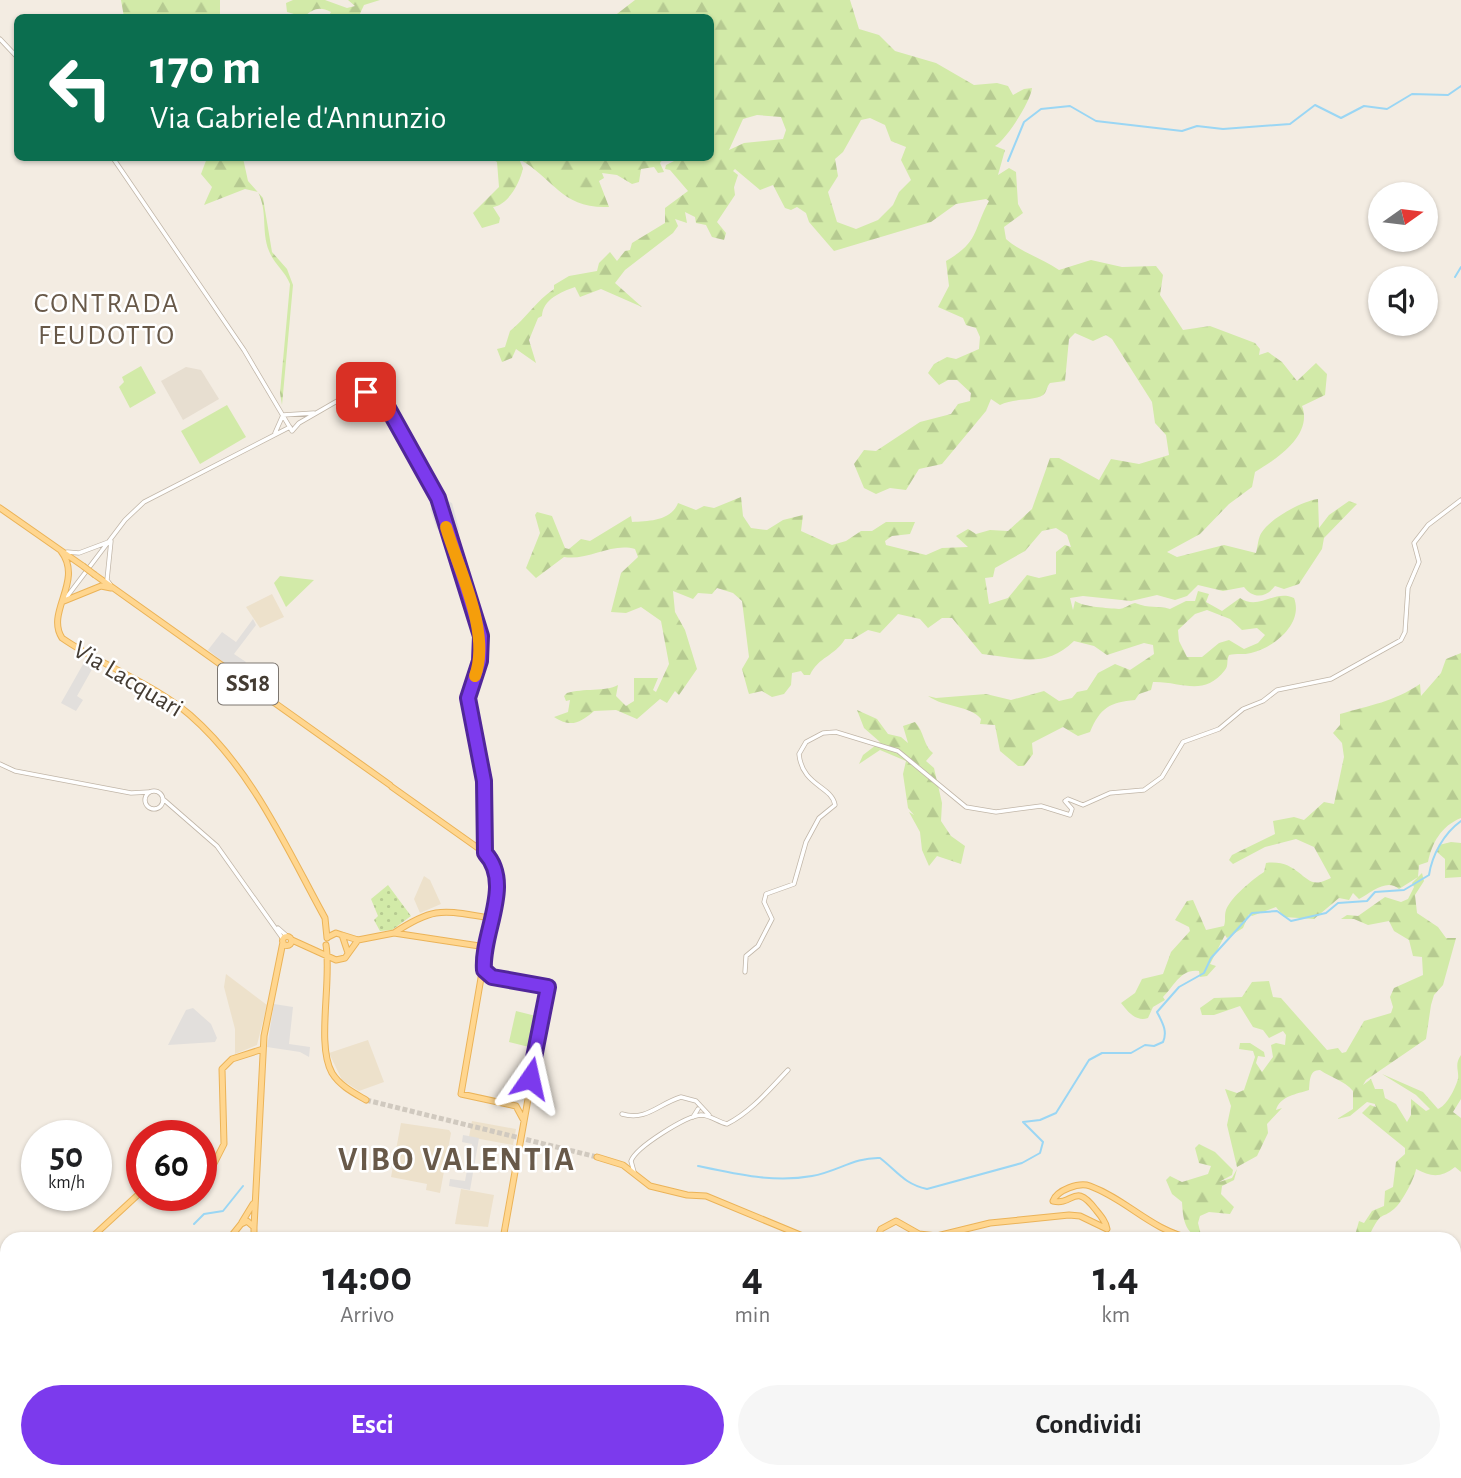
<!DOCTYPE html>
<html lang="it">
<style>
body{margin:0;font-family:"Alegreya Sans",sans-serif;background:#f6f6f6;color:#202124;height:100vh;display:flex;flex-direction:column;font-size:26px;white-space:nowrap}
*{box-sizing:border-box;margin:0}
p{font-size:23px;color:#757577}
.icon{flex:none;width:38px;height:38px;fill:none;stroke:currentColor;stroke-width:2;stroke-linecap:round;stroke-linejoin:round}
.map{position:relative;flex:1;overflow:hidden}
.side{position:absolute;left:0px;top:1232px;width:1461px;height:247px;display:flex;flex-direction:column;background:#fff;border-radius:21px 21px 0 0;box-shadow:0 2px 5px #0004}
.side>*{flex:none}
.banner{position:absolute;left:14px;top:14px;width:700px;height:147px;border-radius:10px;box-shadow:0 2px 5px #0004;background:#0b6e4f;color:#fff;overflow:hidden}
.needle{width:46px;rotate:76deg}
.tools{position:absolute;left:1368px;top:182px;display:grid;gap:14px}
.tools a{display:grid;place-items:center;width:70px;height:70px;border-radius:50%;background:#fff;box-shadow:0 2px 5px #0004;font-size:35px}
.speed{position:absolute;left:21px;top:1120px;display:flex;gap:14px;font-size:35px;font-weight:700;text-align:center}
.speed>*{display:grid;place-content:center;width:91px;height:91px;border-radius:50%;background:#fff;box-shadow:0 2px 5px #0004;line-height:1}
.speed small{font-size:18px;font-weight:400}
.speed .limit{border:10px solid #d22;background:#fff;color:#111}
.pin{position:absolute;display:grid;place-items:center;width:60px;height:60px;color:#fff;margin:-30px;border-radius:14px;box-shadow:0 4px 10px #0006}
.me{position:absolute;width:77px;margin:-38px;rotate:11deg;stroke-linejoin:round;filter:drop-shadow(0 0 5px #0008)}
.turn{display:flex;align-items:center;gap:24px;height:147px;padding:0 21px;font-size:32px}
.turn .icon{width:91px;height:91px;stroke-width:2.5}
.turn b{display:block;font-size:49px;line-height:60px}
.eta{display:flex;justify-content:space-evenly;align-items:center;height:119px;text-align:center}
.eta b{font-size:42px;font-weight:700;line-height:49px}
.primary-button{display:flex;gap:14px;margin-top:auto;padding:14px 21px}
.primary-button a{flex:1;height:80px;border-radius:42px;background:#7c3aed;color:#fff;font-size:28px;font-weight:700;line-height:80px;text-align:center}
.primary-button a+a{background:#f6f6f6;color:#202124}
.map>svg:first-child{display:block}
.residential{fill:#e7ded0}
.education{fill:#ede1cb}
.green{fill:#d2eaa8}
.forest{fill:url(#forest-firs);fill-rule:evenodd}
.garden{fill:url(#garden-dots)}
.parking{fill:#e2dfdc}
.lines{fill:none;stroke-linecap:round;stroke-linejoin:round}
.stream{stroke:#9ad6f4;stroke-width:2}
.major-tunnel{stroke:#d0c9bf;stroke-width:5;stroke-dasharray:5 2.5;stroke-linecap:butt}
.minor-casing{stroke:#c1b6a8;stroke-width:5}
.major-casing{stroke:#ebb358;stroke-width:7}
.minor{stroke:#fff;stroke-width:3.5}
.major{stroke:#ffd68f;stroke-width:5}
.major-bridge-casing{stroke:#ebb358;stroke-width:7;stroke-linecap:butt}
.major-bridge{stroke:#ffd68f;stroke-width:5}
.route-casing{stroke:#51269a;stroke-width:18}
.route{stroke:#7c3aed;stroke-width:12}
.slow{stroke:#f59e0b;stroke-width:12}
.labels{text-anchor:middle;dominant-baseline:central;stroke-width:5;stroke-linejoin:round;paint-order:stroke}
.shield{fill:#fff;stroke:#7c7670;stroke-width:2}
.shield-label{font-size:24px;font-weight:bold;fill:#443c33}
.street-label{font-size:26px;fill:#443c33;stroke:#fff}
.neighbourhood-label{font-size:28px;letter-spacing:2px;fill:#685949;stroke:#fff}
.district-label{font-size:33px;font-weight:bold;letter-spacing:2px;fill:#685949;stroke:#fff}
</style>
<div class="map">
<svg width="1461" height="1478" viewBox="0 0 1461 1478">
<defs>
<pattern id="forest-firs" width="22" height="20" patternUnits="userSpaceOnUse" patternTransform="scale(1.75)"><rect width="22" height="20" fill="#d2eaa8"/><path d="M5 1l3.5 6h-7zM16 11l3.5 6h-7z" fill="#b6ca91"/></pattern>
<pattern id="garden-dots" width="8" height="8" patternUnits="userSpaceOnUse" patternTransform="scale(1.75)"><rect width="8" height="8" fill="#d2eaa8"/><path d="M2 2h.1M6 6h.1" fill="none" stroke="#b6ca91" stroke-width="1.8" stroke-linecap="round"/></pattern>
</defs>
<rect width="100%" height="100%" fill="#f3ece2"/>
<path class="residential" d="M186,367L201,370L219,399L183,420L161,381Z"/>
<path class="education" d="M272,594L284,617L260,628L246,607Z
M424,876L430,880L441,904L420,913L414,899Z
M226,974L267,1005L257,1045L235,1054V1029L224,987Z
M368,1040L384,1082L359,1091L342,1080L329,1053Z
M472,1121L516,1129L513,1145L469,1137Z
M401,1123L449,1130L451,1133L440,1193L426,1190L427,1184L391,1177Z
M461,1189L494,1195L488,1227L455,1224Z"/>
<path class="green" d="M141,366L156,393L130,408L119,387L124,382L122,377Z
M227,405L246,437L200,464L181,431Z
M280,576L314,580L286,607L274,583Z
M516,1011L536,1016L529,1047L509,1042Z"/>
<path class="forest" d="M121,0H220V16L124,17Z
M293,0H325L347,8L355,6L348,0H380L364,5L358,18L328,17L331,12C319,6 313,9 304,17L287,12L286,3Z
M635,0H850L859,29L879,35L895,51L936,63L974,85L997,83L1008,86L1013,95L1024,89L1032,88C1031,101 1006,140 995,146L1005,150L998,175L1009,168L1016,172L1018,204L1023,213L1004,227L1006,239C1022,253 1042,258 1059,270L1091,260L1122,267L1156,266L1163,275L1160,295L1183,330L1210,326L1255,343L1260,349L1259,355L1268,352L1282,362L1297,381L1316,363L1327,374L1325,395L1302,406C1313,435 1277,459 1255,472L1252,487L1229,504L1200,534L1167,552L1177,557L1224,545L1256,553C1258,546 1258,537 1262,532C1271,518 1302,501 1318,499L1319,528L1329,515L1349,501L1357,504L1324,538L1322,549L1299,584L1284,589L1275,586C1266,598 1253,599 1244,587L1223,591L1198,585L1187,596L1175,600L1157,595L1131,601L1083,596L1070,598L1073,610L1075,601C1084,607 1108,608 1119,609C1124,609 1130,604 1135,603C1150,609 1157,605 1170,609L1186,601H1195L1198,591L1209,594L1206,602L1222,611L1240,598C1259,611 1274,589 1294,598C1304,624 1273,648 1251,653C1244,655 1236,653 1229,655C1226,661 1229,665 1225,670C1203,698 1181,681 1153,682L1151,690L1139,694L1135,700C1110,702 1100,708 1090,732L1078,736L1063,727L1032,743L1033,754L1024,766H1018L1000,751L995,725L980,724L981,719C970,705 945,708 928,696L936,698L986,694L1011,700L1044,691L1059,701L1072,698L1077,692L1087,690L1098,673L1115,664L1130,670L1154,654L1153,645L1144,643L1107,655L1094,646L1074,641C1045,669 1020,658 982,654L952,618H942L928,628L920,619L898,614L880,633L868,630L853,639H845C835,656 818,657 810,675H804L801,671L792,673L791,685L784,694L772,697L762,691L749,694L748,691L742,669L749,657L742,601L733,593L717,588L712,594L698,593L693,599L673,591L675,612L685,630L697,669L679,695L675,691L667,703L660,699L637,719L616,710L594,711C580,723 571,728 554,717L568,712L570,700L566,701L564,696L567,693C583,688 605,692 618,685L616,696L626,706L634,701V678H658L653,690L656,692L669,664L661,621L641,607L626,613L611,612L621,573L638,557L635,549C612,542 588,561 564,557L536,578L526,568L540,533L535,515L537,512L552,516L565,548L569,549L581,539L590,541L631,516L632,522C649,521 671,521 678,503L696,510L704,506L714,508L741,497L743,516L751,528L767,530L783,520L803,515L801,531L832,545L846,541L861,531H872L886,522H915L910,534L892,536L885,541L886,545L926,555L942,548L968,547L956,536L968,529L976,534L990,530L1008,531L1032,509L1050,458H1059L1099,480L1111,459L1139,464L1169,455L1166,435L1155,423L1152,402L1112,339L1106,335L1093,341L1075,333L1069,339L1065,381L1050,383C1047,386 1047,390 1045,393C1039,402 1014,397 1000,405L991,399L986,411L942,464L919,469L906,490L890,488L876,494L864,488L854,464L864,450L876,451L920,422L951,414L958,404L970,401L971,393L957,380H948L939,385L928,373L934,364L947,357L956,359L979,349L980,337L976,328L966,325L963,318L938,307L949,286L946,261C980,241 972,232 989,201L986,199L956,204L931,222L834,251L809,222L806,213L797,207L791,210L785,208L773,185L760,190L735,169L733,171L738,175L734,187L735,195L717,222L726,233L724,240L712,237L706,225L696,223L695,217L685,212L687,223L675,219L678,226L673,233L625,270L615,283L642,307L601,289L580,297L575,287C561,292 543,299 542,316L538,318L529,340L536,363L516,349L512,358L502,362L497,349L505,347L510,331C526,318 536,301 554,289V285L569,276L597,271L599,263L610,252L617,261L625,251L630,250L632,243L665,223V208L688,191L670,170L665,169L666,165L676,160L695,161L692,158H710V18L613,17ZM757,115L781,117L786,130L783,139L744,143L729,150L743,119ZM870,118L885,125L891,141L906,147L901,160L911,180L899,192L893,205L878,220L856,229L837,222L828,192L838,176L835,159L843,152L861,120ZM1056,528L1067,535L1071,547L1065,545L1056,552V574L1039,578L1027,575L1008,598L989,604L985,578L993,577L995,568L1025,551L1042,531ZM1207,610L1230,619L1242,630L1257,628L1265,635L1258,643L1244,649L1229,640L1219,643L1202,657H1187L1179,641L1178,630L1195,614Z
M207,158H243L248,181L263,198L272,252L287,269L293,285L282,405L280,393L290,284C285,271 274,264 269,251C261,231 268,212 258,192L245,189L204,205L212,187L201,174Z
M490,158H664L660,163L664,172L658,173L654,167L641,169L639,182L632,184L617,175L602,173L604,178L599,181L609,207C561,209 555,179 519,159L523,168C520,183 508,205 493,207L500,218L499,223L482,228L473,213L499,187L497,162Z
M1461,653V818C1441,826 1432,843 1428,862L1419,865L1418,877L1399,889C1387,878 1372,892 1359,899L1353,893L1349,900L1339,898L1314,919L1284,917L1276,907L1252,916L1249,914L1243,928L1227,938L1225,935L1210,964L1216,966L1207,976L1200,977L1199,971C1181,968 1174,986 1163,997L1165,1000L1153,1007L1148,1018C1136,1022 1128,1012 1121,1003L1135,993L1142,979L1163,974L1171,952L1190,931L1189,927L1175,920L1187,901L1193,900L1206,930L1224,926C1226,920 1224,916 1226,910C1231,897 1253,879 1264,872L1266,863C1299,859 1303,887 1321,882C1325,881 1328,879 1331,878L1314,847L1296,839L1265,847L1233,864L1229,860L1232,855L1275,834L1273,821L1294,817L1304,820L1324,802L1334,804L1344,757L1342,743L1333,733L1340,725V714C1371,705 1393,702 1420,684L1421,696L1441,673L1446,659Z
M857,710L877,719L888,734L901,737L908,743L903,726L915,722C924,731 924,747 933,753L926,761L934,768L942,803L941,821L951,836L965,846L961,864L937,856L929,866L922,850L920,832L909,812L914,815L908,808L903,774L906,761L880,750L859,764L863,755L880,742L864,728Z
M1451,842L1461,843V877L1445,878V859L1437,852L1439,845Z
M1422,873L1424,881L1415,895L1417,913L1438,927L1446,938H1456L1443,985L1434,995L1431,1005L1426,1039L1366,1080L1363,1085L1371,1079L1375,1089H1383L1385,1098L1396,1104L1407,1122L1411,1115V1099L1426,1111L1430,1109L1416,1095L1382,1074L1423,1092L1438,1109C1446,1106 1454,1091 1457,1082C1461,1073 1453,1066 1461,1055V1099L1453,1112L1461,1118V1172L1455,1167C1441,1178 1431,1177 1416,1169C1415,1178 1401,1204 1394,1209C1381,1220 1382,1210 1371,1232L1364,1234L1367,1239H1354L1359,1221L1364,1223L1372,1211L1384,1206L1385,1191L1393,1187L1396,1162L1405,1154V1148L1362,1113L1370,1105L1376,1107L1375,1104L1367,1102L1350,1116L1337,1119L1353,1109V1091C1344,1080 1331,1078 1320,1070C1309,1070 1310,1081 1309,1090C1297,1094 1280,1096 1276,1110L1282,1108L1267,1124L1268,1133L1257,1156L1237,1167L1227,1125L1231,1106L1225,1089L1237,1093L1244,1090L1255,1057L1253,1051L1239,1049L1240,1043H1250L1264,1052L1265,1057L1258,1056L1256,1063L1262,1072L1273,1057L1271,1045L1276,1043L1285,1045L1286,1035L1283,1031L1269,1038L1263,1030L1253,1027L1240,1006L1214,1015H1202L1200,1008L1214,998L1242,997L1252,982L1269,981L1273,997L1281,998L1327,1050L1338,1048L1342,1053L1346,1052L1364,1021L1391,1013L1393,1007L1390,997L1394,988L1423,975L1422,957L1413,956L1409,940L1394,931L1389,921L1368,925L1354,919H1341L1347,915L1358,916L1385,897L1401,902L1408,899L1414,887L1412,883Z
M1199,1144L1215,1152L1233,1170L1232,1175L1219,1182L1232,1178L1237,1169L1234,1180L1222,1186L1221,1194L1234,1207L1230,1214L1209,1212L1200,1216L1198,1223L1202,1239C1184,1233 1183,1218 1182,1202L1172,1194L1166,1180L1170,1176L1182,1182L1208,1174L1211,1166L1199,1163L1195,1148Z"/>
<path class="garden" d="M388,885L411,916L392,930L380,931L374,920L378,916L371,899Z"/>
<path class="parking" d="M441,498L452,503L459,529L453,549L445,525L437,529L430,509Z
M253,619L256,625L234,654L246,662L237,673L208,650L222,632L236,642Z
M86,659L95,664L77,696L83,700L76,711L61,703Z
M274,1004L293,1007L289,1044L310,1047L309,1057L300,1052L267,1047Z
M193,1008L211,1024L217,1038L215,1042L168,1045L186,1010Z
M463,1135L479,1138L470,1190L449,1186L450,1179L465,1181L472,1144L462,1142Z"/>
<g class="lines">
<path class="stream" d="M1008,161L1024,122L1041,109L1070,106L1096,121L1182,131L1197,126L1223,129L1290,124L1315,105L1341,118L1364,106L1387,109L1412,94L1448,95L1461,86
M1455,277L1461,267
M698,1166C735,1174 774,1183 812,1176C837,1172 854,1157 880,1158C897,1171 904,1184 927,1189L1022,1163L1040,1153L1043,1142L1023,1122L1040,1120L1056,1113L1089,1060L1102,1053H1131L1145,1045L1154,1046L1163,1042C1168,1031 1162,1022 1157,1012L1179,987L1204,973L1211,958L1252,913L1277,911L1291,921L1326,913L1338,903L1367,901L1375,892L1404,890L1429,875C1432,855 1444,833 1461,821
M194,1224L204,1214L223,1211L243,1186"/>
<path class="major-tunnel" d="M366,1100L597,1157"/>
<defs>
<path id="minor" d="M0,39L18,58
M113,158L244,350L292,431L299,423L351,393L366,392L378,396L389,410L438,498L481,636L480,661L468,698L484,781L485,851
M275,433L283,415L314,413
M67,552L79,553L111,541L107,580L110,584
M66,598L125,520L144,502L290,427
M0,764L15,771L131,793L149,792
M145 800a9 9 0 1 1 18 0a9 9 0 1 1-18 0Z
M163,799L217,846L283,939
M278,928L287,936
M745,972L746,956L758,946L772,919L764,902L766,894L794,884L806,842L819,818L835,805C832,786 802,786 799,754L806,742L823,733L836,732L898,751L966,807L996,812L1041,806L1070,815L1072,809L1065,801L1068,799L1083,805L1110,793L1144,790L1162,777L1183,742L1219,729L1243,709L1263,701L1277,690L1331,679L1401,640L1405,632L1408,588L1419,562L1414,543L1428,525L1461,500
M622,1114C647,1121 658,1104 681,1097L696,1101L709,1115
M693,1117L698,1109
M634,1172L631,1161C636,1147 686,1116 701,1115C710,1115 718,1122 727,1124C751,1112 769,1090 788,1070
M79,1478L83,1472
M182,1478L186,1472"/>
<path id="major" d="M0,508L83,566
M61,551C84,581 45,612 62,638C102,666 153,683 190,715C252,769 286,847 325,918L327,938
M95,575L390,785
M64,601L101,586L111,588
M392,787L485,853L495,869L496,891L461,1094L516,1106L523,1119
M394,933C436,905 444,911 491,918
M342,935L358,940L394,933L486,947
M282.5 941a4.5 4.5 0 1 1 9 0a4.5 4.5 0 1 1-9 0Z
M328,937L336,933L342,935L348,953
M292,940L336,960L345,958L358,940
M326,945C332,980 316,1045 332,1073C340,1086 354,1093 366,1100
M483,968L492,977L548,987L503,1239
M597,1157L623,1165L650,1186L687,1195L706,1196L810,1239
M201,1189L224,1144L222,1069L232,1059L263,1049
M242,1222L253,1204
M254,1227L264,1036L283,942
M90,1239L142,1191
M229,1239L241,1224L247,1221L254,1227V1239
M877,1239L881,1229L896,1221L919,1234L937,1236L990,1223L1069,1215L1080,1216L1107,1229C1106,1222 1101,1216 1096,1210C1074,1181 1074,1206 1053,1201C1057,1190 1079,1182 1090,1186C1128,1200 1150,1230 1193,1239
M1454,1308L1461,1310
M0,1386L7,1383
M1238,1472L1242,1478"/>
</defs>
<use href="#minor" class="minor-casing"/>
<use href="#major" class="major-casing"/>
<use href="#minor" class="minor"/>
<use href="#major" class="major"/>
<defs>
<path id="major-bridge" d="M83,566L95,575"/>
</defs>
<use href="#major-bridge" class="major-bridge-casing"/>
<use href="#major-bridge" class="major-bridge"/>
</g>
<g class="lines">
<defs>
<path id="route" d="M366,392L384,401L438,498L481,636L480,661L468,698L484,781L485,853C514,884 481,933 484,970L492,977L548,987L530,1078"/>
</defs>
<use href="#route" class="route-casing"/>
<use href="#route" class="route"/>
<path class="slow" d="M446,527C459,571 491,632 475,676"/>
</g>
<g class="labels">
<rect class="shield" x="218" y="663.5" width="60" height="41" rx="5"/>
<g class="shield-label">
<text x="248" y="684">SS18</text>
</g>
<g class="street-label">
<text transform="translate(128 679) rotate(31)">Via Lacquari</text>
</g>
<g class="neighbourhood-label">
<text x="107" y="304">CONTRADA<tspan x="107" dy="32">FEUDOTTO</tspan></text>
</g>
<g class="district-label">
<text x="457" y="1160">VIBO VALENTIA</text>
</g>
</g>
</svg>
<div class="tools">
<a><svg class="needle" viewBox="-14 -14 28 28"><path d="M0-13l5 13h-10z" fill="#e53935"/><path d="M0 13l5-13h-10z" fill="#757577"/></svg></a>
<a><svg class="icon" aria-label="sound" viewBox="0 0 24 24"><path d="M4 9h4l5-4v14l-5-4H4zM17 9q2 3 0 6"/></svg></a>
</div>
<div class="speed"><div>50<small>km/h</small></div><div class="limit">60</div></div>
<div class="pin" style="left:366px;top:392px;background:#d93025"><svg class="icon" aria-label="arrive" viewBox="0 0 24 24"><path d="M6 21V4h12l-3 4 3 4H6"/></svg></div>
<svg class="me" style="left:530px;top:1078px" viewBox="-20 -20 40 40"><path d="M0-17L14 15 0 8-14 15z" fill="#7c3aed" stroke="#fff" stroke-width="4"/></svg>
<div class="banner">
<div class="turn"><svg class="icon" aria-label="left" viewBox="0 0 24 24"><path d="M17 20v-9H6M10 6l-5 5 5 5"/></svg><div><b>170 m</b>Via Gabriele d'Annunzio</div></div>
</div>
<section class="side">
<div class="eta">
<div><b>14:00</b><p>Arrivo</p></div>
<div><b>4</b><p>min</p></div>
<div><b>1.4</b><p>km</p></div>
</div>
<div class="primary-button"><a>Esci</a><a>Condividi</a></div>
</section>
</div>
